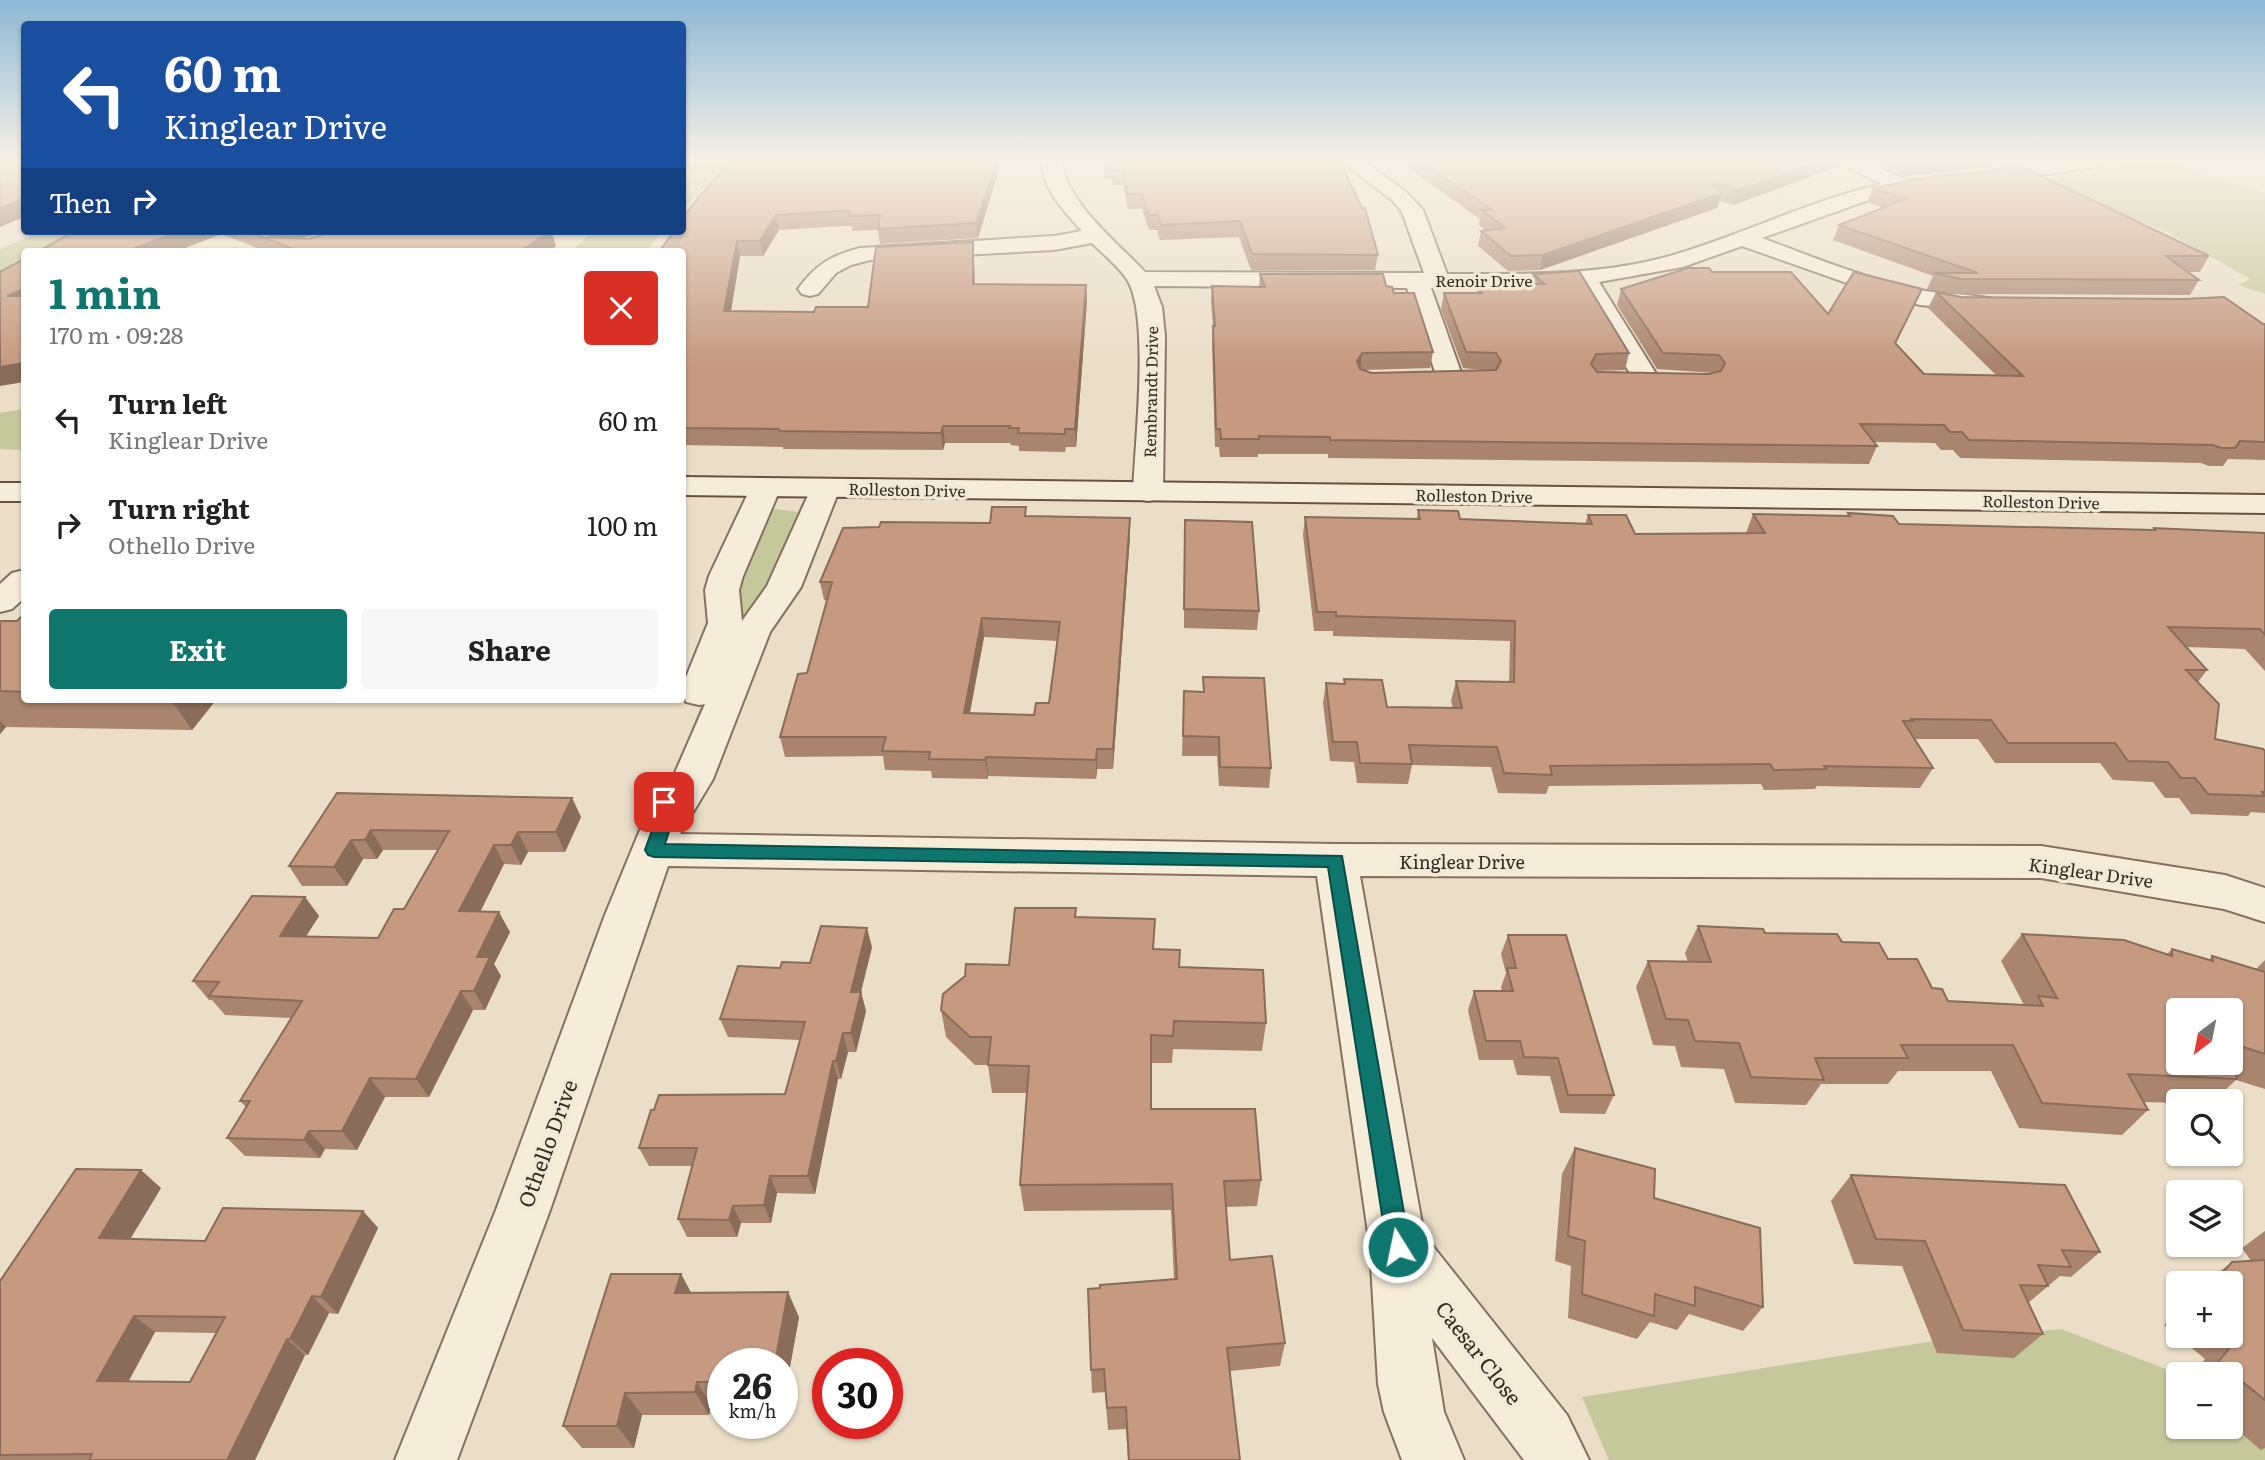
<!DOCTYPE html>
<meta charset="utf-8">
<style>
body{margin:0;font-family:Literata,serif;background:#f6f6f6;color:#222;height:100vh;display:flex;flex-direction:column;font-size:26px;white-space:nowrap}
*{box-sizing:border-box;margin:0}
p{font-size:23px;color:#767676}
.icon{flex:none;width:38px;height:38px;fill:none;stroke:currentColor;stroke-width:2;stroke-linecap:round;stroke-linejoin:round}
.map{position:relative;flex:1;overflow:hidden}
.side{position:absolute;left:21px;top:248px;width:665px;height:455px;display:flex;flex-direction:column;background:#fff;border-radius:7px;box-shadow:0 2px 5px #0004}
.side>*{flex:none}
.banner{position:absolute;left:21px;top:21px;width:665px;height:214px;border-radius:7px;box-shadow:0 2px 5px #0004;background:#1a4fa0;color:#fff;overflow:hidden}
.needle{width:46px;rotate:212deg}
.controls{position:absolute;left:2166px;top:998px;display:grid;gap:14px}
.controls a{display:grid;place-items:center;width:77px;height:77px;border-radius:7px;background:#fff;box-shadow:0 2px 5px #0004;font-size:35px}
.speed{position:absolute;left:707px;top:1348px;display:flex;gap:14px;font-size:35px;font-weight:700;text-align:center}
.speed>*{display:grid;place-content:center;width:91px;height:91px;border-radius:50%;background:#fff;box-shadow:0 2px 5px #0004;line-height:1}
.speed small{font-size:18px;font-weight:400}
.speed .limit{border:10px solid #d22;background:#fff;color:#111}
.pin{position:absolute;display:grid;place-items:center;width:60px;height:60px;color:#fff;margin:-30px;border-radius:14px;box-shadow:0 4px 10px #0006}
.me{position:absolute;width:77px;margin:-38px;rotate:350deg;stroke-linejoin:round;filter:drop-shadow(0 0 5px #0008)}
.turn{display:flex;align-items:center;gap:24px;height:147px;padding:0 28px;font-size:32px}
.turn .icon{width:91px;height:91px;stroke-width:2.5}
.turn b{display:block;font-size:49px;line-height:60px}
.then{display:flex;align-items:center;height:66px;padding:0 28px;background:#0003;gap:14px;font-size:26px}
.round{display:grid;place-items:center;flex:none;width:74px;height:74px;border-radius:7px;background:#f6f6f6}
.head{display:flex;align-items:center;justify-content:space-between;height:119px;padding:0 28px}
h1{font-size:42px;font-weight:700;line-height:52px;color:#0f766e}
.action{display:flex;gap:14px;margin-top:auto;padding:14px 28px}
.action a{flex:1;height:80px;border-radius:7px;background:#0f766e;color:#fff;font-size:28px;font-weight:700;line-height:80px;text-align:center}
.action a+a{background:#f6f6f6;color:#222}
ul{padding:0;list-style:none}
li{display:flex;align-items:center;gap:21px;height:105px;padding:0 28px}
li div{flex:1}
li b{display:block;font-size:26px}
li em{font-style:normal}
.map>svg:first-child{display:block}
.green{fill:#c5c89c}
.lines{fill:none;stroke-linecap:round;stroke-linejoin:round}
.minor-casing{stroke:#85715e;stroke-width:4}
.secondary-casing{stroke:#675242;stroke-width:4}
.minor{fill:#f6ecda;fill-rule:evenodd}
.secondary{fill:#f6ecda;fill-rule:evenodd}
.wall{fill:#a9846f;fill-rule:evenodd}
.shaded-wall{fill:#8a6c5a}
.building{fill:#c59a81;stroke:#8a6c5a;stroke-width:2;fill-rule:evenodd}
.route{fill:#0f766e;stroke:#0a4d48;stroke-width:2}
.labels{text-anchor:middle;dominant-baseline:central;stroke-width:7;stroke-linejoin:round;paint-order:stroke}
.far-street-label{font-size:16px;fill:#362a21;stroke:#f2e9d7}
.street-label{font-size:18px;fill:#362a21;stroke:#f2e9d7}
.near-street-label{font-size:21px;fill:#362a21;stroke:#f2e9d7}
</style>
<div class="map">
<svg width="2265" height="1460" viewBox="0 0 2265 1460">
<rect width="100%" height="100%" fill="#eadec8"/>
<path class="green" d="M683,159H730L683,210L682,159Z
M2140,159H2157L2265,193V294L2238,285L2250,279L2162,229L2018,182L2090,174Z
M43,231H101L46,252H24V260L0,273V249Z
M593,231H663L644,252H571Z
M24,409V450L0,449V413Z
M776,509L799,512L801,516L778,581L672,780L732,625L733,602L768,511Z
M2061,1329L2179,1374V1426H2231V1403L2265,1427V1460H1609L1582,1397L1940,1340Z"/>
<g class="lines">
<defs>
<path id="minor" d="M1042,159H1062C1063,200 1118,243 1145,272L1424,273L1402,212L1392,200L1338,159H1361L1406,192L1423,210L1447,274C1521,274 1599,276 1670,256C1742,235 1808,201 1882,184L1838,163L1835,159H1861L1906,180H1928L1931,184L1928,188L1869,200L1762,238C1813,257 1863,278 1916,289C1941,295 1967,293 1992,299L1995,304L1992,309L1983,311L1920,305L1881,295L1742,246L1683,267L1599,282L1660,380L1657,386L1647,388L1637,386L1634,380L1577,285L1512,288H1431L1463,378L1460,384L1450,386L1440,384L1437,378L1407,288L1154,286L1162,307L1165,336L1163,492L1159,499L1148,501L1137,499L1133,492C1135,444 1149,322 1129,283C1121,268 1104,255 1092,243L1054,250L870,260L851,265L836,273L818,294L810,296L802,294L798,289C815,265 832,255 860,248L1054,236L1082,231C1063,210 1042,189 1042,159Z
M2068,159H2117L2107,165L1985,184L1978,182L1975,178L1978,174L1985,172Z
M766,478L777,481L781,487L743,576L739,590L742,621L767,586L814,482L825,479L836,482L840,488L801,587L770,632L713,779L680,834L1336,844L2041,846L2225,875L2265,888V922L2224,909L2041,878L1360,876L1424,1235L1567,1415L1589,1460H1524L1432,1338L1444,1412L1464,1460H1402L1384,1412L1378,1384L1370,1247L1317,876L668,866L550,1210L457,1460H395L496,1210L605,915L642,825L674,775L705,704L699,705L686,702L682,687L708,623L705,590L709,576L751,487L755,481Z
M24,570V598L12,609L0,612V584L12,573Z"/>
<path id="secondary" d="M682,477L2265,495V513L682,495Z
M0,483H24V501H0Z"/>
</defs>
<use href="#minor" class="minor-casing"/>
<use href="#secondary" class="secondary-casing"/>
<use href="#minor" class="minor"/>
<use href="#secondary" class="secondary"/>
</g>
<path class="wall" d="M1104,159L1378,255L1375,270H1251L1239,237L1160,240L1157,230H1149L1142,209H1128L1123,185H1113L1112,178H1104Z
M1395,159H1841L1839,166L1733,205L1720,201L1717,208L1540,270L1508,271L1478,246L1481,231H1486L1479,225L1480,219Z
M1868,159H1992L1988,167L1904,176Z
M997,176L978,238L880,244L878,230L852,231V226H843L779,230L763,256H740L731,311L814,312L868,307L973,242L975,284L1086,285L1087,301L1076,447H1066L1065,452L1019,451V446L1011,445L1010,443H945L943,450L783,449V447L682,445V252L674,231Z
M1873,188L2209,256L2200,272H2188L2199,280L2190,295L1953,294L1927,289L1933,276L1833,240L1839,225L1883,208L1867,202Z
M75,231H328L301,239H308L551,231L556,246L547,252H268L221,234L174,252H37Z
M1712,272L1828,314L1915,305L1896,343L1924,374L1996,375L1928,308L1936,292L1961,297L2265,324V460L2228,459L2223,466H2209L2201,463L1960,458L1953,450H1941L1935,443L1874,442L1877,446L1869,464L1328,458V454H1258V457H1220L1219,447H1215L1212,342L1213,326L1211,302L1212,286L1259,287L1260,274L1386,286L1394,293L1433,352L1430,368L1364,370L1372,373L1492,371L1463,368L1441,309L1444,293H1477L1478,283L1530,284L1533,274L1629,353L1625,370L1596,371L1709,374L1714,373L1657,369L1617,305L1621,289Z
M1026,507V516L1130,536L1113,769H1097L1096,779L988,776V779L932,778L931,771L885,770L883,756L785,757L780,737L807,673L827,601L824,600L820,582L990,523ZM984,637L1057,641L1049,703L1034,715L970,713Z
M1418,510L1460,519L1585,524L1588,515L1635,534L1746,533L1753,514L1847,516L1848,513L1899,524L2153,530L2154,528L2265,533V671L2245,649L2186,647L2207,670L2198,682L2215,739L2265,751V813L2251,812L2248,816L2191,814L2179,798H2165L2153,782L2113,780L2100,763H1995L1978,739H1914L1933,768L1920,788L1817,786L1815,789L1764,790L1761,784L1549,786L1546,794L1498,793L1491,767L1412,765L1408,784L1357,783L1354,762L1330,761L1323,703L1326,683L1344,684V679L1387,707L1453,708L1451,701L1456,681L1509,682L1510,641L1333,636V631H1314L1303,535L1305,517L1417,519Z
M1184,538L1259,611L1257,630L1184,628Z
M24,614V700H216L192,730L6,727L0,734V621H17Z
M1203,677L1271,768L1269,788L1219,786L1217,756H1182L1184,691L1203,692Z
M337,793L572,798L581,817L565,852H528L521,865L504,864L480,912L510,932L494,964L501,976L485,1010H473L429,1097H385L357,1150L325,1149L320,1158L245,1156L227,1138L246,1107L240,1101L291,1018L225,1015L212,1000H209L193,981L305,897L319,916L306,936L378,938L404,909L438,850H383L377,859H363L347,886H302L289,866Z
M1076,908V917L1154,949L1179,967L1266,1023L1262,1051L1173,1049L1172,1063H1151V1109L1261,1180L1257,1206L1226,1207L1230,1260L1285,1343L1280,1366L1230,1371L1240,1460H1128L1126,1429L1108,1430L1105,1392L1092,1393L1088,1289L1100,1288V1285L1174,1280L1171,1210L1024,1211L1020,1185L1027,1093H992L988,1065H975L946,1037L941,1010L1009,965Z
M1698,926L1842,942L1888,959L1932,988L1948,1001L2024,1005L2001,961L2022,934L2167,954L2172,949L2209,960L2212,956L2256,969L2265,960V1089L2236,1080L2213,1101H2179V1103L2144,1102L2148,1110L2122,1135L2019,1128L1991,1071H1898L1888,1084H1821L1806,1105L1735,1103L1724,1069L1681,1067L1675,1046L1653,1045L1636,987L1648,961L1688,962L1685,953ZM2179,1010H2231V1062Z
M1508,935L1614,1095L1605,1114L1560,1113L1550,1076L1517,1075L1513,1060H1479L1468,1010L1474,991H1502L1501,987L1506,973L1501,954Z
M872,947L861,992L866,1011L856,1052H848L841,1079H838L815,1194L777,1193L771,1223H741L737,1237H687L678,1219L692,1166H649L639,1148L654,1110L785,1094L800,1040L728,1037L720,1019L780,968L810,963Z
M1575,1148L1654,1198L1763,1307L1743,1331L1689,1314L1677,1330L1650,1322L1637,1339L1568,1318L1571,1266L1555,1261L1562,1174Z
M1851,1175L2100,1252L2071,1277L2060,1276L2028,1303L2043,1334L2014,1358L1937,1353L1902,1266L1854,1264L1831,1201Z
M161,1188L130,1239L205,1241L363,1211L378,1228L338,1314L329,1313L308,1355H305L255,1460H0V1281ZM155,1332L217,1333L190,1382L129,1381Z
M2265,1231V1448L2261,1450L2231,1425V1374H2193L2205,1359L2164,1325L2179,1309V1335H2231V1283H2205L2232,1262L2251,1261L2242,1248Z
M681,1274L691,1293L799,1317L783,1405L782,1363H723V1405H711L709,1415H642L634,1448H582L563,1426Z"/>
<path class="shaded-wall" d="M997,159H1000L997,176L978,238L976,223Z
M1825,159H1841L1839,166L1733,205L1738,191Z
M1938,159H1992L1988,167L1904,176L1910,162Z
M1722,193L1717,208L1540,270L1543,255Z
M24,198V217L0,227V208Z
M776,215L779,230L763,256L760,241Z
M180,231H220L221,234L174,252H124Z
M273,231H328L281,244L269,237Z
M551,231L556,246L547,252H519Z
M737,241L740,256L728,328L724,311Z
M973,242L974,257L975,300L973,284Z
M1086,285L1087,301L1076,447L1075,429Z
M24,289V309L7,296Z
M1362,353L1360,370L1357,361Z
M24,363V382L0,386V367Z
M943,426L945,443L943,450L941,433Z
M1130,518V536L1113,769V749Z
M982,618L984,637L966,732L964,713Z
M171,700H216L192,730Z
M0,721L6,727L0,734Z
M1097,749V769L1096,779V760Z
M986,757L988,776V779L985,760Z
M572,798L581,817L565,852L556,832Z
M371,830L383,850L377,859L365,840Z
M518,832L528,852L521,865L511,845Z
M351,840L363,859L347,886L334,867Z
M494,845L504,864L471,930L459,911Z
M305,897L319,916L294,955L280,936Z
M499,912L510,932L494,964L501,976L485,1010L474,991L477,957Z
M867,928L872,947L856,1011L851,992Z
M461,991L473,1010L429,1097L416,1079Z
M861,992L866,1011L856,1052L851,1033Z
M843,1033L848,1052L841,1079L836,1061Z
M833,1061L838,1079L815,1194L808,1176Z
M370,1078L385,1097L357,1150L342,1131Z
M309,1131L325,1149L320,1158L304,1140Z
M141,1170L161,1188L120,1256L99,1238Z
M770,1176L777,1193L771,1223L764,1205Z
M733,1206L741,1223L737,1237L729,1220Z
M363,1211L378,1228L338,1314L321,1297Z
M681,1274L694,1298L675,1293Z
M788,1292L799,1317L783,1405L782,1363H775Z
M312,1296L329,1313L308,1355L290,1339Z
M134,1316L155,1332L120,1396L97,1381Z
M287,1339L305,1355L255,1460H227Z
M697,1382L711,1405L709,1415L695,1392Z
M625,1393L642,1415L634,1448L617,1426Z"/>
<path class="building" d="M0,159H24V198L0,208Z
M732,159H997L976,223L878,229L880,215L850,216V211H841L776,215L760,241H737L724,311L814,312L816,307H868L876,247L973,242V284L1086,285L1075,429H1065V434L1018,433L1019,428H1009L1010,426H943L941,433L780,431L779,429L682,428V252H659L674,231H682V219L698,198Z
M1104,159H1339L1362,208H1365L1378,255L1252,254L1240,221L1161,225L1158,215H1149L1142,194H1128L1123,170H1112L1113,164H1104Z
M1417,159H1825L1738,191L1712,182L1722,193L1543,255L1511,256L1481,231L1505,228L1482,210H1492Z
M1903,159H1938L1910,162Z
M2025,168L2209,256H2166L2199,280L1961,279L1934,273H1978L1839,225L1906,199L1873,188L1937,176Z
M75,231H180L124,252H37Z
M246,231H273L269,237L308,239L336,231H551L519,252H301Z
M24,259V289L7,296H24V363L0,367V272Z
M1688,268H1709L1712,272H1791L1828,314L1854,272L1922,289L1895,343L1924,374L2023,376L1936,292L1961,297L2184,299L2224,297L2263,324H2265V442L2240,441L2235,448H2221L2213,445L1969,440L1962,432H1950L1944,425L1860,424L1877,446L1330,440V437L1259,436V439H1221L1220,429H1216L1213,326H1215L1212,286L1265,287L1260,274H1383L1386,286L1392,287L1394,293H1414L1433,352L1362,353L1357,361L1360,369L1372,373L1496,370L1501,361L1496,353L1466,352L1444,293H1482L1478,283L1545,284L1533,274L1579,271L1629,353L1596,354L1591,364L1597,372L1709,374L1721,371L1725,363L1719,355L1663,353L1621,289Z
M992,507H1026L1025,516L1130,518L1113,749H1097L1096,760L986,757L985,760L929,759L930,752L882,751L886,737H780L798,674L807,673L832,582H820L843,528L879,527L881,522L990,523ZM982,618L1060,622L1049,703H1036L1034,715L964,713Z
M1418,510L1458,511L1460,519L1592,524L1588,515H1626L1635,534L1765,533L1753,514L1850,516L1848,513L1893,516L1899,524L2155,530L2154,528L2265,533V635L2260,629L2168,627L2207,670H2186L2219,704L2215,739L2263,749L2265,751V792H2262L2265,796L2208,794L2195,778H2181L2168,762L2128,761L2115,743H2008L1991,720L1911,719L1913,721H1903L1933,768L1824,766L1826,769L1774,770L1770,764L1550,766L1552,775L1504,773L1497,747L1409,745L1412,764L1360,763L1357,742H1333L1326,683L1345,684L1344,679L1382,680L1387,707L1462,708L1456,681L1514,682L1515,621L1336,616V612H1317L1305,517L1420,519Z
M1185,520L1252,522L1259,611L1184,609Z
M24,614V692L0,691V621H17Z
M1203,677L1264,678L1271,768L1220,767L1219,737L1183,736L1184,691L1204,692Z
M337,793L572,798L556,832H518L511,845H494L459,911L499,912L477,957H490L474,991H461L416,1079L370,1078L342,1131H309L304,1140L227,1138L250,1101H240L302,1001L209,996L219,982L193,981L252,896L305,897L280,936L378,938L394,909H404L449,831L371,830L365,840H351L334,867L289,866Z
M1015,908H1076L1075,917L1155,919L1153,949L1180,950L1179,967L1263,970L1266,1023L1174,1021L1173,1036L1151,1035V1109H1255L1261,1180L1224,1181L1230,1260L1272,1256L1285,1343L1227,1348L1240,1460H1129L1126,1407L1107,1408L1104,1369L1091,1370L1088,1289L1100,1288V1285L1177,1279L1172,1184L1020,1185L1029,1066L988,1065L991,1037H970L941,1010L943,994L965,976L966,964L1009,965Z
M821,926L867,928L851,992H861L851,1033H843L836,1061H833L808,1176H770L764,1205L733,1206L729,1220L678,1219L697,1148H639L651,1110H654L659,1095L785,1094L805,1022L720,1019L738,966L780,968L782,962L810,963Z
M1698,926L1763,929L1765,933L1837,934L1842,942L1879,943L1888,959H1917L1932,988L1942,989L1948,1001L2043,1006L2038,996L2057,998L2022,934L2124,940L2172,956V949L2213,961L2212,956L2265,972V1054L2231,1043V1010H2179V1062H2231V1050L2237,1079L2128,1074L2148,1110L2042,1103L2013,1045H1901L1908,1058H1815L1824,1080L1751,1077L1739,1043L1695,1041L1688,1020L1666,1019L1648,961L1711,962Z
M1508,935H1566L1614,1095H1568L1558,1058L1524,1057L1520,1041H1486L1474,991H1513L1507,968H1516Z
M1575,1148L1655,1169L1654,1198L1760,1228L1763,1307L1695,1287V1306L1655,1294L1654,1316L1582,1294L1585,1241L1568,1236Z
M76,1169L141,1170L99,1238L205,1241L223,1208L363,1211L321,1297L312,1296L290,1339H287L227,1460H89L92,1454L0,1455V1281ZM134,1316L225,1317L190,1382L97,1381Z
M1851,1175L2065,1185L2100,1252L2062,1250L2071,1267L2038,1265L2048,1286L2020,1285L2043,1334L1963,1330L1925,1241L1876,1239Z
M2265,1260V1400L2218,1362L2240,1335L2231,1328V1283H2214L2232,1262Z
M611,1274H681L675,1293L788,1292L775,1363H723V1382H697L695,1392L625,1393L617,1426H563Z"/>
<linearGradient id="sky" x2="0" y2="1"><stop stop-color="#8eb8d4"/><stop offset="0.44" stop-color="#f6f0e6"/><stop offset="1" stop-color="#f6f0e6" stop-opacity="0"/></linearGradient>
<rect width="2265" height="364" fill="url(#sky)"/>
<path class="route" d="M664,795L672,802L671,825L665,844L1342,856L1410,1247L1406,1254L1398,1258L1390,1254L1387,1247L1328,867L654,857L648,855L645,850L654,825L655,802Z"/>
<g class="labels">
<g class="far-street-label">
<text x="1484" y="280">Renoir Drive</text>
<text transform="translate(1150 392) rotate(-89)">Rembrandt Drive</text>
<text transform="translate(907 489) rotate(1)">Rolleston Drive</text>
<text transform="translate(1474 495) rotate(1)">Rolleston Drive</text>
<text transform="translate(2041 501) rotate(1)">Rolleston Drive</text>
</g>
<g class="street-label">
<text x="1462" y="861">Kinglear Drive</text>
<text transform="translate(2091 872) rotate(8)">Kinglear Drive</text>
</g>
<g class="near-street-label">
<text transform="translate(546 1143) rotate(-70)">Othello Drive</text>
<text transform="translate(1480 1352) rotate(52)">Caesar Close</text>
</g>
</g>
</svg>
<div class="controls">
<a><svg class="needle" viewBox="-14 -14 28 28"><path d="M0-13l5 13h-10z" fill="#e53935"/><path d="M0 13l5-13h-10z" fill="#767676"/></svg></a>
<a><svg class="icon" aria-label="search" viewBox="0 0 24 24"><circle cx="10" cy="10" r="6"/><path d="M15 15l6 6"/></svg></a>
<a><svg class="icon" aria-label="layers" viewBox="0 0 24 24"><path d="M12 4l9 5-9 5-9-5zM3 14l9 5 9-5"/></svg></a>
<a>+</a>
<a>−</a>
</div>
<div class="speed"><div>26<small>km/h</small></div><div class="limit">30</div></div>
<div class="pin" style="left:664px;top:802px;background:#d93025"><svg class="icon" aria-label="arrive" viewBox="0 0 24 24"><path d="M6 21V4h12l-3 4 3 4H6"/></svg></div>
<svg class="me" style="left:1398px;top:1247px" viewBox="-20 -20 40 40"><circle r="17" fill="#0f766e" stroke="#fff" stroke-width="3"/><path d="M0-11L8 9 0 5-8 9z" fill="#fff"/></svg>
<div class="banner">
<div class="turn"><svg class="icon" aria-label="left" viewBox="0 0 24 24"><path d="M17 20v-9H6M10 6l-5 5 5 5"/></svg><div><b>60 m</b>Kinglear Drive</div></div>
<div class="then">Then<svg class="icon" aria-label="right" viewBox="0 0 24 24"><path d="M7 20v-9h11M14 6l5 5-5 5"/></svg></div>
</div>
<section class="side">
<div class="head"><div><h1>1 min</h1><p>170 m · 09:28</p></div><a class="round" style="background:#d93025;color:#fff"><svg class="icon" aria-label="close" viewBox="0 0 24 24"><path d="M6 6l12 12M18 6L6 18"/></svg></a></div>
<ul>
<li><svg class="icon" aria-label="left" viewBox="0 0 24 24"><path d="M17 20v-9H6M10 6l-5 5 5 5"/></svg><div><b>Turn left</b><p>Kinglear Drive</p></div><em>60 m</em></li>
<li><svg class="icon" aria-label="right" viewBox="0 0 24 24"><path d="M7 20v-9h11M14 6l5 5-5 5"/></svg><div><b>Turn right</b><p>Othello Drive</p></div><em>100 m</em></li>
</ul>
<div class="action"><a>Exit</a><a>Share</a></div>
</section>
</div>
